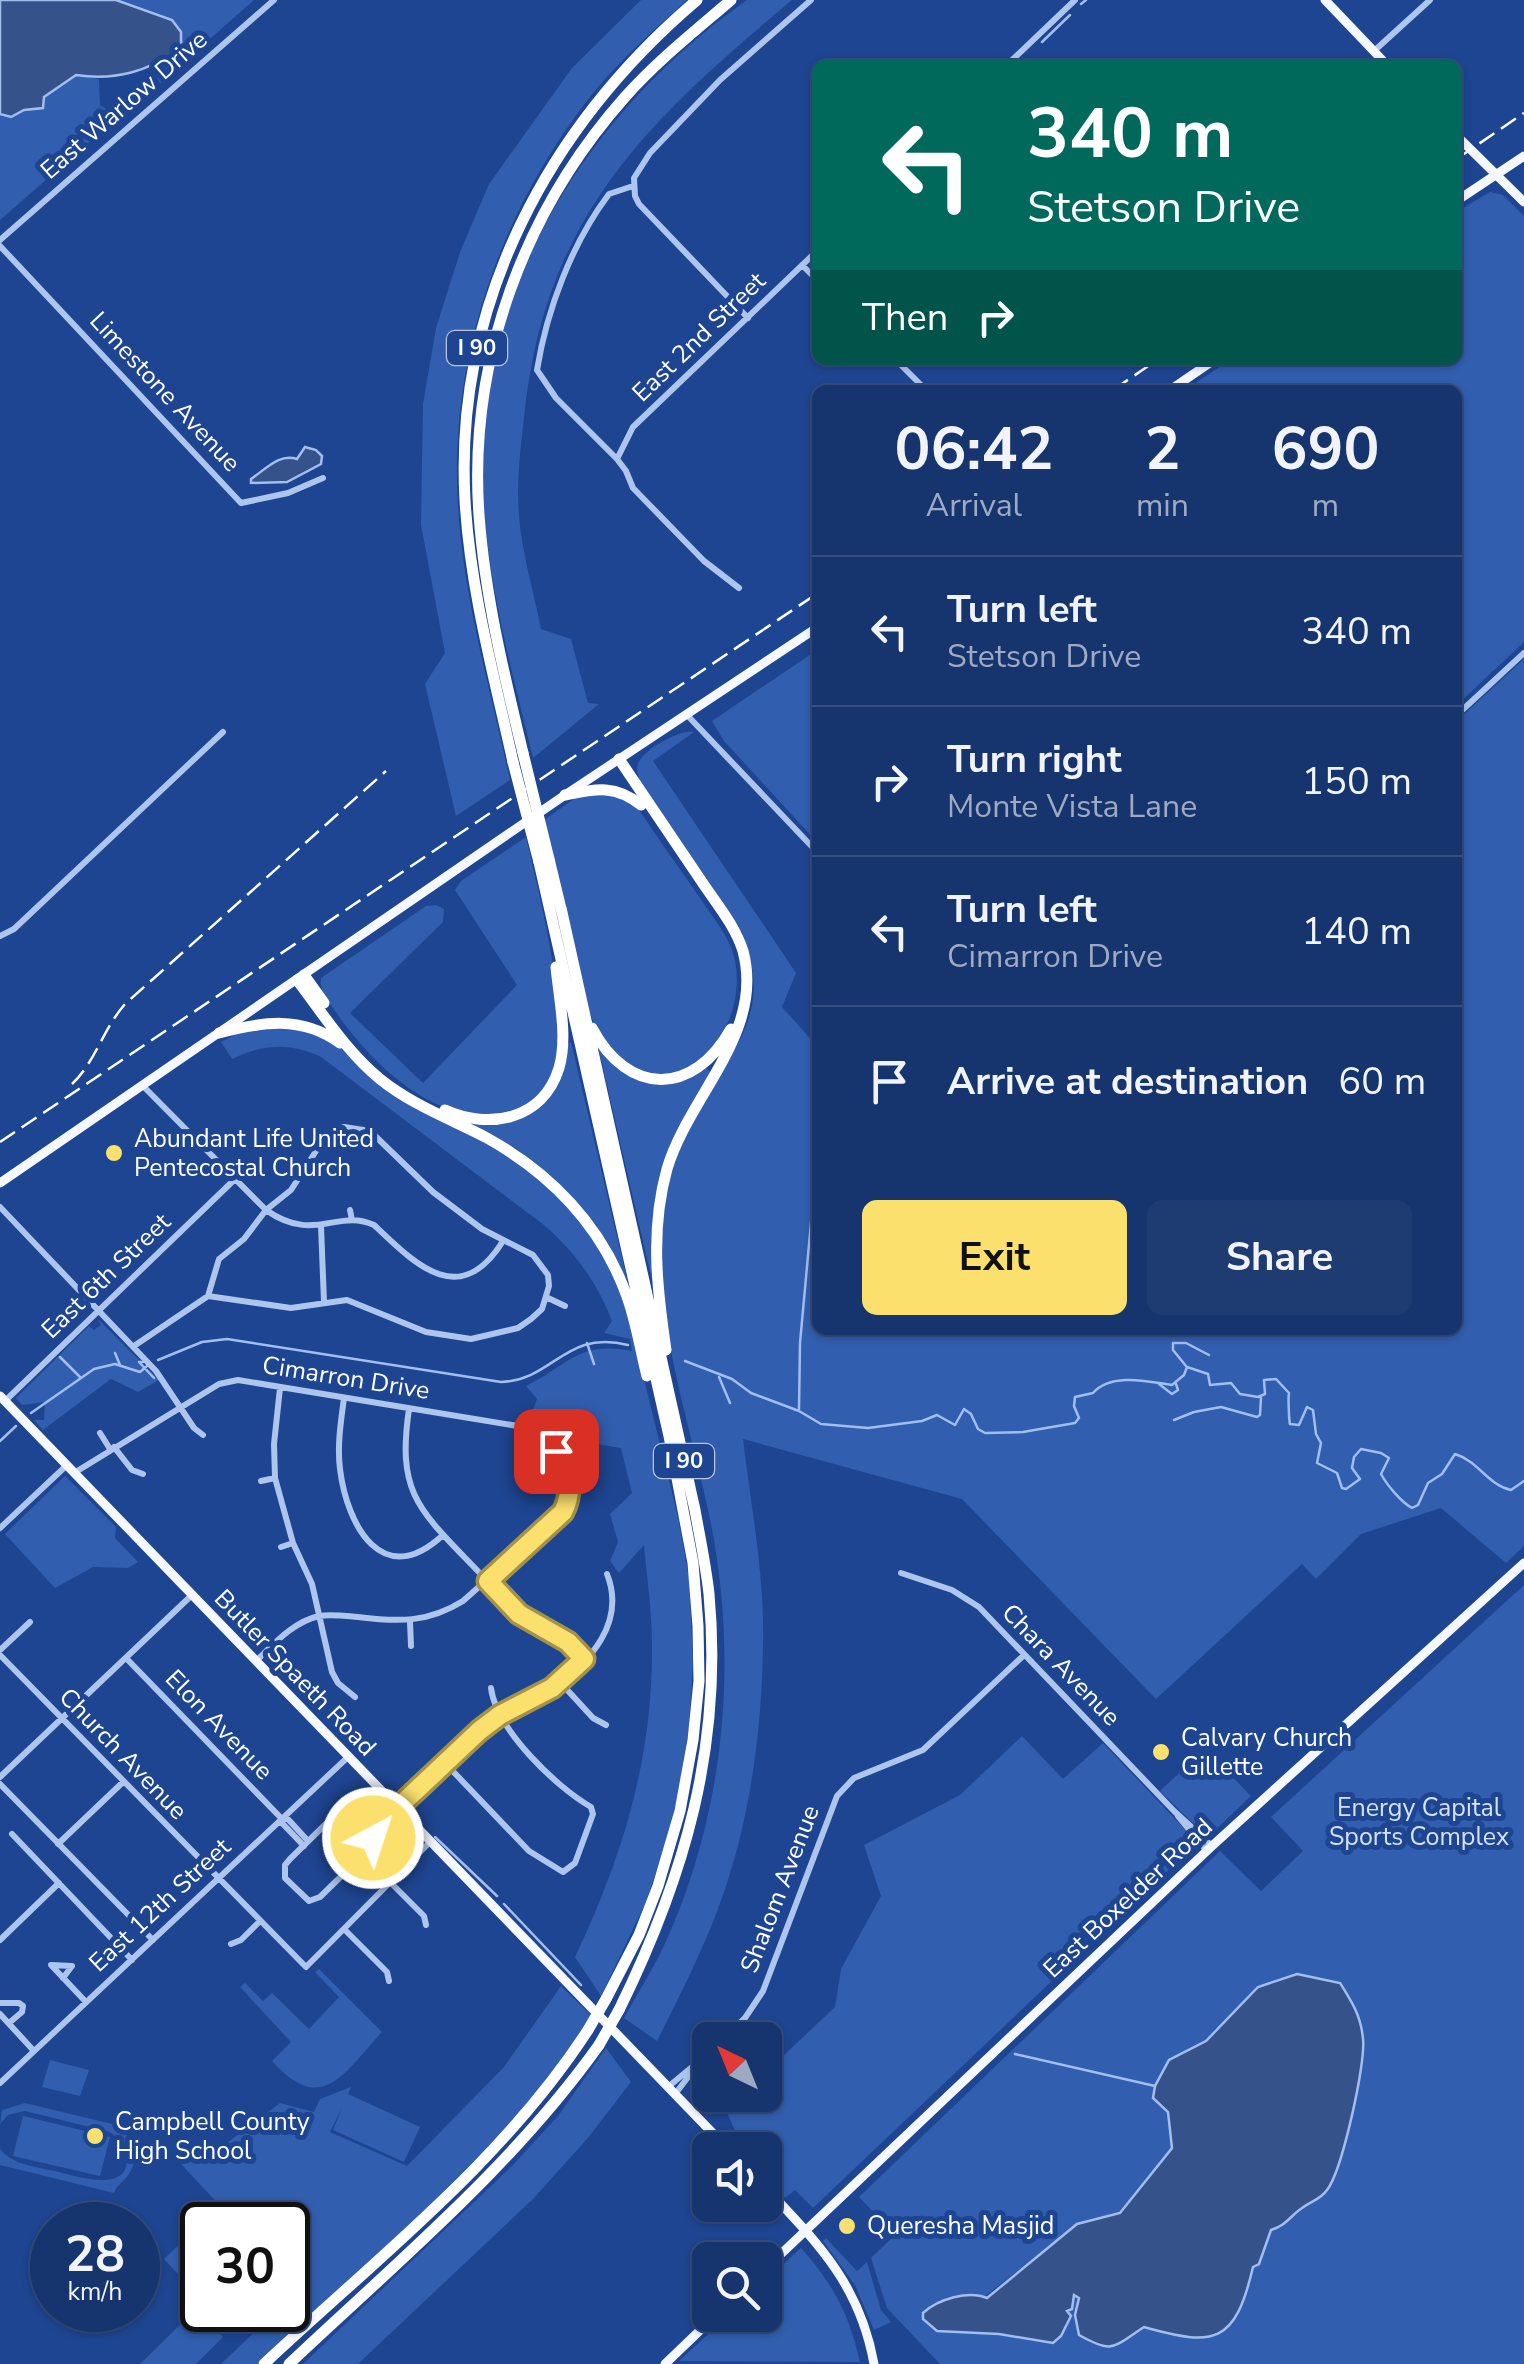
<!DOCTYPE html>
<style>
body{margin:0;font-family:"Nunito Sans",sans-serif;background:#1f3c72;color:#f1f3f6;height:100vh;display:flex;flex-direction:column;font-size:38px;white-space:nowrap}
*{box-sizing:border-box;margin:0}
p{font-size:32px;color:#9eaac2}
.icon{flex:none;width:55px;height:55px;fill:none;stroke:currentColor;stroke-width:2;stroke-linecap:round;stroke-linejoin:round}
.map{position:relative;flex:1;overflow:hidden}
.drawer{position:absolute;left:812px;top:385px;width:650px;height:950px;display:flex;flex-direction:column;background:#16346d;border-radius:15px;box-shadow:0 2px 8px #0004,0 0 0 2px #354f80}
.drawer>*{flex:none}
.hud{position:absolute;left:812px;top:60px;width:650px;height:305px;border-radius:15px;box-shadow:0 2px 8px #0004,0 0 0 2px #354f80;background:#00695c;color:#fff;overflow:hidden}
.needle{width:65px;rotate:317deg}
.tools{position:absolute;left:692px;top:2022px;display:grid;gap:20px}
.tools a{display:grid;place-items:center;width:90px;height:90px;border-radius:15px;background:#16346d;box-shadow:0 2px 8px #0004,0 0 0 2px #354f80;font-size:50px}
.speed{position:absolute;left:30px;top:2202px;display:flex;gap:20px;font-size:50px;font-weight:700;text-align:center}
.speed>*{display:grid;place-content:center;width:130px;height:130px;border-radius:50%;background:#16346d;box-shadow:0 2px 8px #0004,0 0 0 2px #354f80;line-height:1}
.speed small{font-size:25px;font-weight:400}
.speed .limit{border:5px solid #111;border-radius:15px;background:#fff;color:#111}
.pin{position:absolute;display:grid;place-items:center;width:85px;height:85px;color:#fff;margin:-42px;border-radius:20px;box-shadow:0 5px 15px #0006}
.me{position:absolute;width:110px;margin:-55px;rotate:40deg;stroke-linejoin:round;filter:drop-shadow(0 0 8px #0008)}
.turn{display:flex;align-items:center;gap:35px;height:210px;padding:0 50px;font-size:45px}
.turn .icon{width:130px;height:130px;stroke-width:2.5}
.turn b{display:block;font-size:70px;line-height:85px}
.then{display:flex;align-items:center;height:95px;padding:0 50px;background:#0003;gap:20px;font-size:38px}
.eta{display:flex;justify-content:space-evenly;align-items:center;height:170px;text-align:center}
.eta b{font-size:60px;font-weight:700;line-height:70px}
.action{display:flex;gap:20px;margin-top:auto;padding:20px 50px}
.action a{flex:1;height:115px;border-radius:15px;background:#fce06e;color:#111;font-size:40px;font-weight:700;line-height:115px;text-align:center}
.action a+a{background:#1f3c72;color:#f1f3f6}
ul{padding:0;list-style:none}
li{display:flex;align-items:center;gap:30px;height:150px;padding:0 50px;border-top:2px solid #354f80}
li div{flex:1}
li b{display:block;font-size:38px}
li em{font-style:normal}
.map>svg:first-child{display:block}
.green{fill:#315eae;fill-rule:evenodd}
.water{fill:#36528a;stroke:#a2beef;stroke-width:2.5}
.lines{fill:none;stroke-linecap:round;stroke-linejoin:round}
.stream{stroke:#a2beef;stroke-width:2.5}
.minor{stroke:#aec5ed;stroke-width:6}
.major{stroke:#f5f8ff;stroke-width:9}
.highway{stroke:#fff;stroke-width:11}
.rail{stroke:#fff;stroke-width:2.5;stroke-dasharray:18 8;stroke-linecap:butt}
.highway-bridge{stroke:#fff;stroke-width:11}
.route-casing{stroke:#a49248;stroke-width:25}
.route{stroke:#fce06e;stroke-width:18}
.poi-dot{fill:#fce06e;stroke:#1e4591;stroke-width:4}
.labels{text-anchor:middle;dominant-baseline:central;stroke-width:10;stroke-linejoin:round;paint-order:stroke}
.shield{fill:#1e4591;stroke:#bcc7de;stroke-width:2.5}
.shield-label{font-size:22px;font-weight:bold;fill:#fff}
.street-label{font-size:25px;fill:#fff;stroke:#1e4591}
.poi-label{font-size:25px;fill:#fff;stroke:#1e4591;text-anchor:start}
.park-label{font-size:25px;fill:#d4e2fa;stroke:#1e4591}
</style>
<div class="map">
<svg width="1524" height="2364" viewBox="0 0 1524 2364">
<rect width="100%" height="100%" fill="#1e4591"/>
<path class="green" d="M116,0H254L160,83L151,68L181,49L172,19Z
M641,0H687C652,32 615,64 586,102C495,221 446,370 459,520C466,608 492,695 510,780L456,816L425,684L445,653L421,525L423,404L436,328L460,252L489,184L572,68Z
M747,0H792C649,120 547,213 525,409C521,444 516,481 519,516C522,554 534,592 541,629L571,639L588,703L599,704L533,758C512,671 488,585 483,496C471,295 587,112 747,0Z
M76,75L99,79L100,105L118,117L0,220V114L11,117L24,110L42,108L44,98Z
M1490,192L1503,195L1524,216V642L1458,704V390H1185L1230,360H1458V211Z
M817,650V842L724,741L712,721Z
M1524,659V1546L1506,1563L1441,1508L1361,1534L1316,1579L1302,1564L1156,1699L962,1499L743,1439C751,1507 765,1577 763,1645C762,1734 749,1826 718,1909C701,1954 679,1997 657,2041L624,2018C636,1996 650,1974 661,1952C724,1820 739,1666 711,1524C691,1424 653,1323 662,1219C665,1182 679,1145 697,1112C734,1044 774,1015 742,932L640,781C638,775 636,771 638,764C642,750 680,729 694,732L653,761L796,973L782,1007L817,1046L818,1330H1139L1135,1335L1152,1330H1458V720Z
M593,791L628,799L639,810C659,840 680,869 700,898C711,915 725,931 732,950C758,1025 675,1124 614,1051C603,1039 595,1029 590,1013L544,820L577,797Z
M526,837C538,889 551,942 557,995C559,1010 563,1027 561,1041C558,1070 546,1096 519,1108C449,1139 372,1066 336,1012C328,1001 319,992 321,978L426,906L436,905L444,909L443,922L350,1013L423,1083L517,985L455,890L461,881Z
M246,1029H308L342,1047L374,1080L494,1144L549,1184L598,1244L623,1294L678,1517L689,1578L693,1660L689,1727L678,1795L662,1855L645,1904L601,1996L575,1957C623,1856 653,1758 652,1645C652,1612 647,1578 644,1545L619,1573L610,1561L618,1542L610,1514L632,1493L621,1448L555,1437L549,1428L529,1421L537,1399L526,1386C571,1364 577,1341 632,1351L630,1339L604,1333L612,1321C597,1282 575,1252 544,1225L321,1057C290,1042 263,1044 232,1059L221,1042Z
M571,1042L627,1279L623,1280L540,1168L517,1149L459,1122H468L544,1101L565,1045Z
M597,1042L627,1073L692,1077L707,1068L711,1073L672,1145L652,1280Z
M98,1319L159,1380L138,1392L111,1379L43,1430L34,1420H44L45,1402L22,1405L16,1398L89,1326L94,1330L101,1325Z
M65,1476L116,1527L115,1538L138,1562L128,1568L93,1567L55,1588L5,1534Z
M1524,1585V2364H940L887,2308L871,2258L895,2235L859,2197L1220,1851L1261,1891L1303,1851L1271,1817ZM1216,2028L1342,2157C1330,2184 1328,2190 1304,2207C1291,2215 1287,2225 1272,2230L1259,2263L1253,2266C1236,2344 1215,2348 1144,2327C1113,2348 1112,2354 1079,2335L1075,2315L1079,2298L1074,2294L1073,2303L1067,2311L1070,2316L1061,2336L1040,2340L999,2334L941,2331L1077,2224L1120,2214L1172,2148L1169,2060L1206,2041Z
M1022,1736L1063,1779L1103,1743L1195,1840V1845L813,2208L795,2190L785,2198L765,2176V2150H743L726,2110L742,2095H765V2073L835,2007L841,1969L881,1896L864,1845L960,1795Z
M1205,1749L1251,1796L1209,1836L1205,1835L1160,1791Z
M319,1969L382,2032C344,2073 322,2117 272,2061L291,2042L240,1987L245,1983L263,2001L272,1993L309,2029L339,1997L315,1972Z
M561,1986L592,2016C505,2149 380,2250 265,2358L257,2364H221L278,2310H288V2301L298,2291L288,2279V2225H238L180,2163L212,2154L280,2103L314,2112L320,2099L351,2087L348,2094L420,2127L404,2162L333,2130L342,2108L330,2132L407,2166L504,2067Z
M606,2048L631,2082L587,2139L534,2198L358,2364H303L512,2166L558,2116Z
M50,2060L89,2070L80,2096L42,2087Z
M25,2103L112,2124C131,2134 142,2154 129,2174C124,2182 117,2184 114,2193L0,2165V2149C13,2166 39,2167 59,2172C85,2179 140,2195 124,2144L110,2132L25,2111L8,2115L0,2124L2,2110Z
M23,2116L110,2137L100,2176L13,2156Z
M211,2214L220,2225H202V2300L164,2259Z
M826,2238L857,2271L867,2262L881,2310L891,2322L874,2330L855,2285L823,2241Z
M801,2248C834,2285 849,2314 860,2362L679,2361L729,2315H765V2281Z
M196,2309L223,2337L196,2364H140Z"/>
<path class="water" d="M0,0H116L172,20L181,32V49C147,71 117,81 76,75L44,97L43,108L24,110L11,117L0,114Z
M305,447L316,450L322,456L321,464L287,482L251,483V479C266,469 279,453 297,459Z
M1297,1974L1340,1983C1352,2002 1361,2016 1363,2039C1366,2063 1342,2171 1327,2190C1320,2200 1311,2201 1302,2208C1290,2216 1287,2225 1271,2230L1259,2264L1253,2267C1235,2344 1215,2347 1144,2327C1112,2348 1113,2354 1079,2335L1075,2315L1079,2298L1074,2295L1072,2309L1067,2311L1071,2316L1061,2336L1053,2343L999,2334L937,2331L923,2319V2313C938,2299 969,2290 987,2298L1077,2224L1120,2213L1172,2148L1168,2112L1153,2098L1155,2086L1169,2060L1206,2041L1258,1987Z"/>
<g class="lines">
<path class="stream" d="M1081,4L1086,0
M1042,42L1070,15
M1019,65L1021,63
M818,260L814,268L818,272
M587,1343L594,1364
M115,1353L120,1365
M60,1357L80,1377
M158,1360L202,1342L227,1339L501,1382C554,1380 565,1329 628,1345
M685,1361L732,1379L751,1393L799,1411L821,1424L868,1428L922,1421L937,1415L955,1425L964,1409L971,1414L978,1429L985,1433L1023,1432L1075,1423L1079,1418L1074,1406L1075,1397L1093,1393C1111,1373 1146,1381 1172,1385L1184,1375L1187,1367L1208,1374L1210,1385L1231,1383L1240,1394L1258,1397L1265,1394L1264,1380L1276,1379L1289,1393C1288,1397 1289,1421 1290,1424L1299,1425L1307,1407L1313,1410L1316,1434L1321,1443L1317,1463L1337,1473L1342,1488L1346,1489L1360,1479L1352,1468L1354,1457L1361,1449L1381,1453L1389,1458L1381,1474C1387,1485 1401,1502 1412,1508L1418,1505L1428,1483L1442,1474L1455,1454C1478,1461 1488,1485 1511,1490L1524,1481
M143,1362H139L154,1378
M1186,1366L1173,1350V1343H1186L1209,1355
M719,1377L730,1403
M1159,1384L1172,1394L1178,1390L1176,1384
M799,1409L800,1343L818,1146
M31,1413L94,1369L115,1364L140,1372L147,1366
M1174,1420L1194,1412L1221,1407L1257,1417L1260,1415L1261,1398
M0,1441L16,1426
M435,1837L497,1896
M504,1904L581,1985
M1015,2054L1155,2086"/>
<path class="minor" d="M1374,51L1430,0
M1007,65L1075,0
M633,186L609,194C572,243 547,309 537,370L556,398L617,459L626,471L633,488L704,561L739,588
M0,240L274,0
M0,246L241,503L288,493L323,478
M802,265L818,281
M748,318L639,204L635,196L634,178L650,153L720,80L811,0
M896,360L923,387
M617,459L633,427L818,250
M1458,714L1524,653
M687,715L818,853
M0,936L14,929L223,732
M143,1086L266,1210C314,1244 338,1208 374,1225C416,1265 460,1310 503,1241
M0,1207L156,1371L194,1428L203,1435
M350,1210L352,1220
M321,1226L324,1302
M548,1298L565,1306
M134,1346L208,1296L291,1308L347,1300L426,1332L471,1339L518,1328L531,1319L542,1309L549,1286L548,1275L533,1255L482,1229L433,1192L370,1131L344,1127L325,1137L291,1190L266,1210L244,1239L219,1259L208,1296
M280,1388L274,1444L275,1478L293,1543L312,1584L332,1672L338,1683L355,1697
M344,1398C341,1421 337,1445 340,1469C347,1526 383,1591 443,1535
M5,1401L234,1180
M409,1409C397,1491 417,1508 472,1565C488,1581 503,1601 521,1615C542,1632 565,1639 584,1659
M100,1433L110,1449
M114,1447L132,1470L143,1474
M74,1473L219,1384L238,1380L518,1426C554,1435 581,1478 563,1512L463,1601C428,1623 398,1622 358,1617C345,1616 332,1614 319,1616C293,1622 274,1644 256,1661
M261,1481L275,1478
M570,1486L589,1483
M0,1528L67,1465
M281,1547L293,1543
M901,1573L952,1590L979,1607L1174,1811L1212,1846
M410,1622L411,1646
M0,1650L30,1622
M0,1655L306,1967L430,1842
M126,1658L283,1820
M560,1682L593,1718L606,1725
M445,1763L529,1851L563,1872L575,1863L593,1814L591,1807C556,1787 496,1729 491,1688
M0,1777L192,1595
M0,1784L153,1940
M1178,1816L1207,1851
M286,1817L308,1841
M281,1822L304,1846
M372,1832L354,1812L339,1811L290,1859L285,1865V1878L309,1901L320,1897L366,1852L371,1845L372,1832C408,1796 445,1758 485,1726C505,1710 530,1702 552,1688C591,1662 626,1622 607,1574
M12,1834L132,1960
M58,1844L122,1783
M390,1882L424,1916L426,1925
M344,1929L387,1972L389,1981
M0,1940L59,1883
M231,1944L241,1940L260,1921
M63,1978L72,1966L51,1965L86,2002
M0,2003H19L23,2006L22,2012L9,2023
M0,2014L34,2051
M722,2040L745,2018L763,1991L837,1796L854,1778L923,1750L1024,1655
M0,2083L348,1757
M668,2087L710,2052
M675,2094L699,2063"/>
<path class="major" d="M1325,0L1387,65
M1458,137L1524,202
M1458,200L1524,156
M1170,390L1214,360
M0,1183L565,795L818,627
M0,1396L729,2150
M765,2187C818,2243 860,2285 874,2364
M765,2269L1212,1846L1524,1563
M665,2364L716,2315"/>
<path class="highway" d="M523,753C504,674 485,596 479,515C468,361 524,211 625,97C657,61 695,31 731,0
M619,759C646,799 673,839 700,879C715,902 735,925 743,951C765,1033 689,1095 667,1169C650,1230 657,1289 666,1350
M513,762C494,676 470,589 465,500C454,302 549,126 697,0
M565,795C595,789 615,784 641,805
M549,859L562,913
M539,862L669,1436L693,1563L698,1626L699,1681L693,1740L680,1811L658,1886L639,1935L606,1999
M561,908L695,1510C700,1538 706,1566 709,1594C723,1745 685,1876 619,2010
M304,975L324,1003
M297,980C323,1014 347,1052 380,1079C412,1105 451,1119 487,1138C550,1173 601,1225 626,1294C636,1320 640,1349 647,1376
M592,1028C628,1096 693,1097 731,1029
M219,1033C262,1022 301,1015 340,1043
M445,1110C489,1130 543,1120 559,1068C568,1037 559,999 556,967
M264,2364C377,2258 503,2161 588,2030
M289,2364C397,2262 512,2167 599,2045"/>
<path class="rail" d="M1458,158L1524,113
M1113,390L1157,360
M72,1084C96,1061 103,1029 125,1004L386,771
M0,1142L818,593"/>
<path class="highway-bridge" d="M523,753L549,859
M513,762L539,862
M588,2030L606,1999
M599,2045L619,2010"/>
</g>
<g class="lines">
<defs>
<path id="route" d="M373,1838L372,1832L479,1731L500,1715L552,1688L584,1659L568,1642L519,1614L488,1581L563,1512C575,1488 567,1473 556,1451"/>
</defs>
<use href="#route" class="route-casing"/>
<use href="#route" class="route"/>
</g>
<g class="poi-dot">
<circle cx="114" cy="1153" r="10"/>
<circle cx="1161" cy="1752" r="10"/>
<circle cx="95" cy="2136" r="10"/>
<circle cx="847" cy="2226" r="10"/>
</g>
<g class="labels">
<g class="shield">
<rect x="447" y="331" width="60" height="34" rx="8"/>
<rect x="654" y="1444" width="60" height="34" rx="8"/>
</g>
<g class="shield-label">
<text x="477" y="348">I 90</text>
<text x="684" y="1461">I 90</text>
</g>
<g class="street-label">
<text transform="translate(124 105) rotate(-41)">East Warlow Drive</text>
<text transform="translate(699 337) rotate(-44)">East 2nd Street</text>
<text transform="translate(165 392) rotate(47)">Limestone Avenue</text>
<text transform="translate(106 1276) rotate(-44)">East 6th Street</text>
<text transform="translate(346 1378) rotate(9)">Cimarron Drive</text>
<text transform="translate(1061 1665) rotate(46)">Chara Avenue</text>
<text transform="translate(295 1673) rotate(46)">Butler Spaeth Road</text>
<text transform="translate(219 1725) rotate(46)">Elon Avenue</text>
<text transform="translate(123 1754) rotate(46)">Church Avenue</text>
<text transform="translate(780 1889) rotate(-69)">Shalom Avenue</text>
<text transform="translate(1128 1898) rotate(-43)">East Boxelder Road</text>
<text transform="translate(160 1905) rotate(-43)">East 12th Street</text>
</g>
<g class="poi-label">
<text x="134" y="1139">Abundant Life United<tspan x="134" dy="29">Pentecostal Church</tspan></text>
<text x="1181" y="1738">Calvary Church<tspan x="1181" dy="29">Gillette</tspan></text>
<text x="115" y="2122">Campbell County<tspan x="115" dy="29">High School</tspan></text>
<text x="867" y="2226">Queresha Masjid</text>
</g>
<g class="park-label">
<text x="1419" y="1808">Energy Capital<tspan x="1419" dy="29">Sports Complex</tspan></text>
</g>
</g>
</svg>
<div class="tools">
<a><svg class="needle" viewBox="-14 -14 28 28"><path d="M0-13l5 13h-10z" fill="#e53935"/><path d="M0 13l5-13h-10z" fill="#9eaac2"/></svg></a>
<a><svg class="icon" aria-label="sound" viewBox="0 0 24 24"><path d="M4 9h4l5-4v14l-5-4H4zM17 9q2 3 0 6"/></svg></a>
<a><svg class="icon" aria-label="search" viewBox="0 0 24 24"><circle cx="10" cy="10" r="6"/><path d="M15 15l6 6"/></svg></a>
</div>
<div class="speed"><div>28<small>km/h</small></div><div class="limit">30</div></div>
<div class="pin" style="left:556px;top:1451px;background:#d93025"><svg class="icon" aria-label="arrive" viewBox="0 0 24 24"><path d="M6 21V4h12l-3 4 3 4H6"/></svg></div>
<svg class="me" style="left:373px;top:1838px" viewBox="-20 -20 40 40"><circle r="17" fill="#fce06e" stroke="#fff" stroke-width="3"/><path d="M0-11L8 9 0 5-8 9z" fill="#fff"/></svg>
<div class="hud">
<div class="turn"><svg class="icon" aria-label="left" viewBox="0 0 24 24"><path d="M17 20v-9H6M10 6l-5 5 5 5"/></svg><div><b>340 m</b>Stetson Drive</div></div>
<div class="then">Then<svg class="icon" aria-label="right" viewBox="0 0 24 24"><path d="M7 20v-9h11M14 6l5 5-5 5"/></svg></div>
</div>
<section class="drawer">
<div class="eta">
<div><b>06:42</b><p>Arrival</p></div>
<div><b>2</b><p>min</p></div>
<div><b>690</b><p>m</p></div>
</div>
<ul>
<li><svg class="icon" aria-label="left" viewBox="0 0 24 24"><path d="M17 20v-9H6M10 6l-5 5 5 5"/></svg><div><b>Turn left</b><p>Stetson Drive</p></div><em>340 m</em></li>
<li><svg class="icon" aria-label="right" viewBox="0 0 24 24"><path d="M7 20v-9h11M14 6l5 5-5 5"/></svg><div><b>Turn right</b><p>Monte Vista Lane</p></div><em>150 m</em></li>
<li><svg class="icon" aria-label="left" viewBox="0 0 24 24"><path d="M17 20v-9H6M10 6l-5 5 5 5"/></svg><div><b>Turn left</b><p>Cimarron Drive</p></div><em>140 m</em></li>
<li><svg class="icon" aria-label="arrive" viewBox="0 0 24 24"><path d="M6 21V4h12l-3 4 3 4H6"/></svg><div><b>Arrive at destination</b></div><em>60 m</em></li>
</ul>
<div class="action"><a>Exit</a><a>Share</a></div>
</section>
</div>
